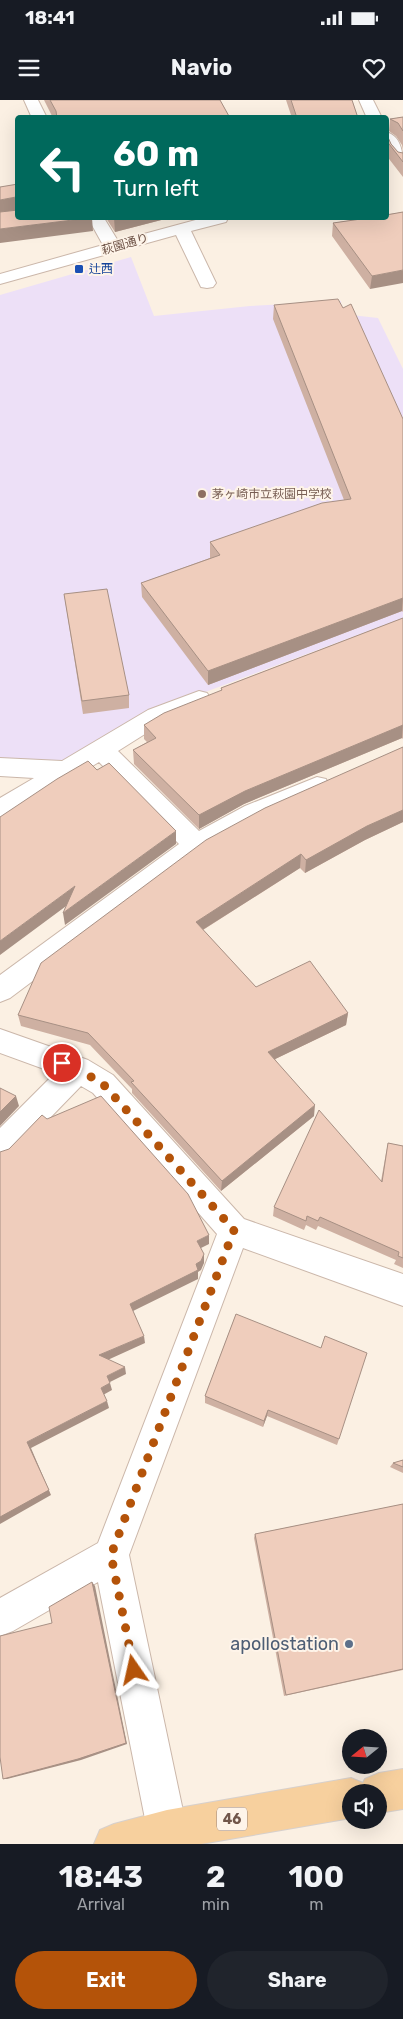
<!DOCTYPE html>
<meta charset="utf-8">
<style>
body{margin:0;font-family:Rubik,"Noto Sans JP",sans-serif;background:#20242c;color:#f1f3f6;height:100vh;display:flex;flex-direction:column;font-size:19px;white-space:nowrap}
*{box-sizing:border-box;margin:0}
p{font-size:16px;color:#9ea1a6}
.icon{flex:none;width:28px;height:28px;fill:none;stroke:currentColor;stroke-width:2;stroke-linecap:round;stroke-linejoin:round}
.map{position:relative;height:1744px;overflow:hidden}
.panel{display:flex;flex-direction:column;background:#171b24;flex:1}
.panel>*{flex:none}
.top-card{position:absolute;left:15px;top:15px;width:374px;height:105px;border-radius:5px;box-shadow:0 5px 20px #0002;background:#00695c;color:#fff;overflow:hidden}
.needle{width:32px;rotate:252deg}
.buttons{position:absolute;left:342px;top:1629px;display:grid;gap:10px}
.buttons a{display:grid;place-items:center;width:45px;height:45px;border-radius:50%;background:#171b24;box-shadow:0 5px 20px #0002;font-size:25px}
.pin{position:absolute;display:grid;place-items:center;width:42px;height:42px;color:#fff;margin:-21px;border:2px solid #fff;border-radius:50%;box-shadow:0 1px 5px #0007}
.me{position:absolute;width:55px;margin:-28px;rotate:349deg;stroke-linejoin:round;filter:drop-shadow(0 0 4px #0008)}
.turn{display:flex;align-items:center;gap:18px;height:105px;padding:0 15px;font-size:22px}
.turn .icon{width:65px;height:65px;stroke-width:2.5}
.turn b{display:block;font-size:35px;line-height:42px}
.eta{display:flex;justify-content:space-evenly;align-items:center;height:85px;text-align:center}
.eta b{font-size:30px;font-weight:700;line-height:35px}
.cta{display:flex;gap:10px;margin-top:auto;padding:10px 15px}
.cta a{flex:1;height:58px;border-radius:30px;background:#b45309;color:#fff;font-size:20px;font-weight:700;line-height:58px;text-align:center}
.cta a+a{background:#20242c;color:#f1f3f6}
.status{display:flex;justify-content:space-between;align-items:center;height:35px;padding:0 25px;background:#171b24;direction:ltr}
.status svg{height:14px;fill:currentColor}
header{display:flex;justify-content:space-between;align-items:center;height:65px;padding:0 15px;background:#171b24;font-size:22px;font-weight:700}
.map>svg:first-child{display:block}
.education{fill:#ede0f7}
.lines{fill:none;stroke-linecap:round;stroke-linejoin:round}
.minor-casing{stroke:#cbb7aa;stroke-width:2}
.major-casing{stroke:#d7d0cc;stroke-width:2}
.minor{fill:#fff;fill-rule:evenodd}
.major{fill:#f7d09e;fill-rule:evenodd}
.wall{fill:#ceb0a2}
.shaded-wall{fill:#a79084}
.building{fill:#efcdbc;stroke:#a79084}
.route{stroke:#b45309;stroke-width:9;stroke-dasharray:0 16.2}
.transit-dot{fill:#1a4fb4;stroke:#fef4e9;stroke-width:2}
.education-dot{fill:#8d6e63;stroke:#fef4e9;stroke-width:2}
.service-dot{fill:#5c6f8a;stroke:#fef4e9;stroke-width:2}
.labels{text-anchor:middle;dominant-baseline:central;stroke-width:4;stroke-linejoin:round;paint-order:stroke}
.far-street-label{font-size:12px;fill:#71564a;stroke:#fef4e9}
.far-transit-label{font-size:12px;fill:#164399;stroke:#fef4e9;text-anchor:start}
.far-education-label{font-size:12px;fill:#785e54;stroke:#fef4e9;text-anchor:start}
.shield{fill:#fef4e9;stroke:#9b857a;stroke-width:1}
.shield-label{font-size:14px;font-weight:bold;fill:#71564a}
.near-service-label{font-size:18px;fill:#4e5e75;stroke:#fef4e9;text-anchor:end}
</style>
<div class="status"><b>18:41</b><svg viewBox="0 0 49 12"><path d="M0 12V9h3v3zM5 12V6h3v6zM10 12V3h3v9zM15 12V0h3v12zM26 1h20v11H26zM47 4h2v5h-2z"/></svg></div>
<header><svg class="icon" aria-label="menu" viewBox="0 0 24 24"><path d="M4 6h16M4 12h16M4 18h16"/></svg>Navio<svg class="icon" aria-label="heart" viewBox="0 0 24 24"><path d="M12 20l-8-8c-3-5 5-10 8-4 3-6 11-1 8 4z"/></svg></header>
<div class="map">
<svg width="403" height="1744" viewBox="0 0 403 1744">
<rect width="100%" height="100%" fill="#fbf0e3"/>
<path class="education" d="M131,157L154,216L250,206L341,201L342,214L378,218L403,269V518L152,612L51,668L0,664V195Z"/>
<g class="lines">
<defs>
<path id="minor" d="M24,0H38L47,18H32Z
M359,0H373L382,18H367Z
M386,32C401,36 403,52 403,65C388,61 386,45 386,32Z
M88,118H104L118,141L203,118H228L226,122L191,131L216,183L213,187L207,188L201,187L176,135L0,184V174L103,145Z
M199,591L207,593L211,599L207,605L164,622L118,651L199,731L245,706L317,677L326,679L329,686L326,693L263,720L205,752L10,898L0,902V875L179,744L99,662L9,717L0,720V698L34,678L0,676V658L62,661L148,610Z
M0,929L88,960L113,975L244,1119L403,1174V1206L243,1148L129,1455L190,1744H150L98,1482L13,1531L0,1536V1498L98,1443L217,1134L93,993L81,986L11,1058L0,1062V1028L55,973L0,953Z"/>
<path id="major" d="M403,1669V1709L379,1713V1692H351V1718L201,1744H94L100,1730L114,1724L167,1710L351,1678L363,1683L365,1679L379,1673Z"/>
</defs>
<use href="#minor" class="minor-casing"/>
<use href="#major" class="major-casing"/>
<use href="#minor" class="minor"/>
<use href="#major" class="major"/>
</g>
<path class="wall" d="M44,0H220L230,18H53Z
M286,0H352L358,18H292Z
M403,17V50L402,45L396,36L389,31L390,19Z
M386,26L387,35L391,44L398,52L403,53V77L386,55Z
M403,112L370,189L332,136L333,123Z
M106,118H169L115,132Z
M274,205L403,319V512L402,511L208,585L142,497L141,483L210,458V442L344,400L273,219Z
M64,494L129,595V608L83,614Z
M403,518V639L402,638L244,704L199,729L134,664L133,650L147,642L144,639V625L221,591V588Z
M403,647V722L365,740L305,773L300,768L203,830L256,887L348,913L346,925L275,959L314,1016L221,1091L132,993V989L90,945L21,926L18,915Z
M388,1043L403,1046V1168L394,1164L396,1160L318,1126L316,1130L306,1125L304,1130L273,1116L274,1107L381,1081L386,1053Z
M236,1214L339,1339L337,1345L267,1316L263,1327L205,1303V1296Z
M403,1360V1373L390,1367L393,1363Z
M403,1404V1570L284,1596L254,1438L255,1434Z"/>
<path class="shaded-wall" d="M16,97L18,111L0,114V100Z
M87,118H92L93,131L0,143V129Z
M114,118H169L115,132Z
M403,170V183L370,189L372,176Z
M403,498L402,511L208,585V571Z
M403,625L402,638L244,704L199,729V715L245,691Z
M403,710V722L365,740L305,773L306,760L367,726Z
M176,731V744L65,825L63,813Z
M301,754L300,768L196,834V822Z
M75,786L77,798L0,855V841Z
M348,913L346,925L267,963L268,952Z
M16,996L19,1006L0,1026V1012Z
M315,1005L314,1016L221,1091L222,1081Z
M209,1135V1144L197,1150V1141Z
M204,1154V1163L201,1170L198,1172V1179L131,1212L130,1204L196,1164Z
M144,1236L145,1243L101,1263L99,1255Z
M125,1267L126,1274L108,1283L107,1276Z
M110,1283L112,1290L103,1295L101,1288Z
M107,1301L109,1308L31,1348L51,1395L0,1424V1417L27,1342Z
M268,1310L267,1316L263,1327L264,1321Z
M92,1482L95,1486L127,1644L81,1660L7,1679H3Z"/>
<path class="building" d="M50,0H220L230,18H57L56,11Z
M291,0H352L358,18H297Z
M403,17V31L398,23L390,19Z
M386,26L387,35L391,44L398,52L403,53V62L386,40Z
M18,84V100L16,97L0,100V87Z
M18,110V118H89L0,129V112Z
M403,112V170L372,176L333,123L368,118H386V115Z
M338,199L343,208L351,204L403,319V498L208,571L141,483L220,455L210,442L322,403L351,399L274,205Z
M107,489L129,595L82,601L64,494Z
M403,518V625L245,691L199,715L133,650L156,638L144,625L164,613L222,590L221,588Z
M403,647V710L367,726L306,760L301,754L196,822L256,887L310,861L348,913L268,952L315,1005L222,1081L131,982L134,981L88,933L18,915L41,863L206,740L265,708Z
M88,661L97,670L109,663L176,731L63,813L75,786L0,841V717L57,679Z
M0,988L16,996L0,1012Z
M101,996L188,1094L209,1135L197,1141L204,1154L201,1161L196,1164L198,1170L130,1204L144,1236L99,1255L125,1267L107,1276L110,1283L101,1288L107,1301L27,1342L49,1390L0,1417V1052L9,1049L42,1015L47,1019Z
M319,1010L382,1082L388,1043L403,1046V1158L398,1156L399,1152L320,1117L318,1121L307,1116L306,1121L274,1107Z
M236,1214L321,1248L325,1236L367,1253L339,1339L268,1310L264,1321L205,1296Z
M403,1360V1367L393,1363Z
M403,1404V1569L286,1595L255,1434Z
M92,1482L126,1643L78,1659L3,1679L0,1657V1536L52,1523L49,1507Z"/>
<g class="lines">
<path class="route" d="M62,963L78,969L103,984L234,1130L111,1455L134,1570"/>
</g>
<rect class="transit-dot" x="74" y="164" width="10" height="10" rx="2.5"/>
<circle class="education-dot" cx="202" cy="394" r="5"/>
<circle class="service-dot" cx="349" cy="1544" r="5"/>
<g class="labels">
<g class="far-street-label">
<text transform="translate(125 144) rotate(-16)">萩園通り</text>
</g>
<g class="far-transit-label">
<text x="89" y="169">辻西</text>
</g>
<g class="far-education-label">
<text x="212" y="394">茅ヶ崎市立萩園中学校</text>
</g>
<rect class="shield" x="217" y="1707.5" width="30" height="23" rx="4"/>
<g class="shield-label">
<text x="232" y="1719">46</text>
</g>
<g class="near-service-label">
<text x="339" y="1544">apollostation</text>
</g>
</g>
</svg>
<div class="buttons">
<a><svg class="needle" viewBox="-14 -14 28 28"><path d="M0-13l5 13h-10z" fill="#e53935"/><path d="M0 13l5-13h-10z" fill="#9ea1a6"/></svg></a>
<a><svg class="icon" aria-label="sound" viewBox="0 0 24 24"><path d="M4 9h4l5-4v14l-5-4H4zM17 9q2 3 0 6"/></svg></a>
</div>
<div class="pin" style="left:62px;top:963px;background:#d93025"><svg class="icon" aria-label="arrive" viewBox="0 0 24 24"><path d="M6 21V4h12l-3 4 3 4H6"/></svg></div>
<svg class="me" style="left:134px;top:1570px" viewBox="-20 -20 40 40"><path d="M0-17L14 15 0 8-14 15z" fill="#b45309" stroke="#fff" stroke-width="4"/></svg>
<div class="top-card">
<div class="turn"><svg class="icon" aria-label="left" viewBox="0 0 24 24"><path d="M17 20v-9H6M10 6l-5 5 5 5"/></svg><div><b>60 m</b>Turn left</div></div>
</div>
</div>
<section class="panel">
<div class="eta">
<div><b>18:43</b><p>Arrival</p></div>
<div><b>2</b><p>min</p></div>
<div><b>100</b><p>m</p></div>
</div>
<div class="cta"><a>Exit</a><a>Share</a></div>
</section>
